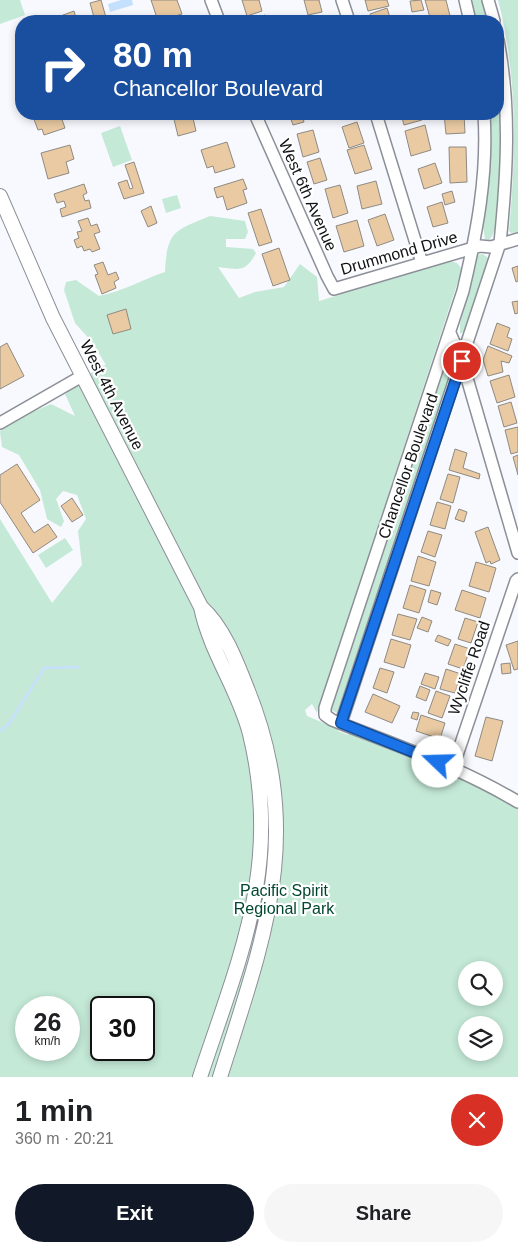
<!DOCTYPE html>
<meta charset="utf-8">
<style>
body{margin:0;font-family:Helvetica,sans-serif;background:#f6f6f6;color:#202124;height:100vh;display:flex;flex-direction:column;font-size:19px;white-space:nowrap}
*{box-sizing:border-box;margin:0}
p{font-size:16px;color:#757577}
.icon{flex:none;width:28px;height:28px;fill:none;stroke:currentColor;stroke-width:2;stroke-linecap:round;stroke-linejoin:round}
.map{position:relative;height:1077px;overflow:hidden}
.details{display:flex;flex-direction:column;background:#fff;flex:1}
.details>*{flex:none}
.guide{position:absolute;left:15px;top:15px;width:489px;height:105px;border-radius:20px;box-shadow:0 2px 8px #0003;background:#1a4fa0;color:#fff;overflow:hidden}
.buttons{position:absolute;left:458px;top:961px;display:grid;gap:10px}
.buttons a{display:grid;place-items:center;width:45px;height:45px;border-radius:50%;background:#fff;box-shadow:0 2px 8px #0003;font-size:25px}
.speed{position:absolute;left:15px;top:996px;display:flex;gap:10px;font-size:25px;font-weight:700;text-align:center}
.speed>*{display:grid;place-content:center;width:65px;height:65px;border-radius:50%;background:#fff;box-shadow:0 2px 8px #0003;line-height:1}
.speed small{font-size:12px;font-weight:400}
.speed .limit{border:2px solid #111;border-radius:8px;background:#fff;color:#111}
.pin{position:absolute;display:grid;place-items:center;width:42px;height:42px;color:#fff;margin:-21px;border:2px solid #fff;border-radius:50%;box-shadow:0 1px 5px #0007}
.me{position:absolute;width:55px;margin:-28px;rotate:291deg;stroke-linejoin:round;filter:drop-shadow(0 0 4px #0008)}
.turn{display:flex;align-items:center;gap:18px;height:105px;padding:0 15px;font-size:22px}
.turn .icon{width:65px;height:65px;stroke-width:2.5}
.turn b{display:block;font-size:35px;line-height:42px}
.round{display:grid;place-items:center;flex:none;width:52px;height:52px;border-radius:26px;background:#f6f6f6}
.head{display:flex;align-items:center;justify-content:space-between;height:85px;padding:0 15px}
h1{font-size:30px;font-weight:700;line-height:38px}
.action{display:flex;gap:10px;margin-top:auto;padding:10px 15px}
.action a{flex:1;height:58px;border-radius:30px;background:#111827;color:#fff;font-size:20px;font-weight:700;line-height:58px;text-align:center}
.action a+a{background:#f6f6f6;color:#202124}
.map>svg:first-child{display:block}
.green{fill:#c4e9d7;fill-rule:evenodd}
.water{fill:#c5e0fd}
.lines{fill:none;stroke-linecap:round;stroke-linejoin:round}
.stream{stroke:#c5e0fd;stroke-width:2.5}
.building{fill:#e9caa3;stroke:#8f8a82}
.minor-casing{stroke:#8c8f97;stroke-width:14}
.major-casing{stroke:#8c8f97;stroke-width:16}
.minor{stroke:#fff;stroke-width:11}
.major{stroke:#fff;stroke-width:14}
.route-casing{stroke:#114b97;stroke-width:12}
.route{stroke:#1a73e8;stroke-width:9}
.labels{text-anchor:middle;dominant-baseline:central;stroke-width:4.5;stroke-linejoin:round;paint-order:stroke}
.street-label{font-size:16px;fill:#111215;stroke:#fff}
.park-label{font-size:16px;fill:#014630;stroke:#fff}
</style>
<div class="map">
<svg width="518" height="1077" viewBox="0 0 518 1077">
<rect width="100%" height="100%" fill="#f7f9fe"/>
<path class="green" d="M0,0H20L25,15L0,24Z
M470,0H482L487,21H475Z
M498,0H518V232L511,233L509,231C516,154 518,75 498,0Z
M498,76C500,103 508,224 489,240L485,239L483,226L488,188L489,114H498Z
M120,126L132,160L113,167L101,133Z
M177,195L181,208L166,213L162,199Z
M210,216L245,221L248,232L245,239H226V247L253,249L256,253C245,274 237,269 218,267L239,298L255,292L284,287L300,264L317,277L319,301L450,261L457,263L462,269L317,713L312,704L305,710L307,716L338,729V731L348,735L349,731L468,780L518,808V1077H0V519L52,603L82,565L78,531L86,519L77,495L63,491L56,499L64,521L61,527L47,519L40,490L19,455L2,447L0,432L3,425L51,404L75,416L65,394L100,366L106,365L92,342L75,323L64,290L66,282L76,280L99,296C124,291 141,280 165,272C167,231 174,231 210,216ZM466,970H494V998H466ZM26,1008H69V1050H26ZM101,1008H144V1050H101ZM466,1025H494V1052H466Z
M483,254L488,258L487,266L466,330L460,334V324L478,255Z
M449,355L453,365L337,713L331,710L333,697L425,422Z
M65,538L73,550L46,568L38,555Z"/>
<path class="water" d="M121,0H132L133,5L110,12L108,4Z"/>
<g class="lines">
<path class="stream" d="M0,731L9,724L44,668L79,667"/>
</g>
<path class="building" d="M101,0L107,21H95L90,3Z
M151,0H177L182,14L158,21Z
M242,0H259L262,11L247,16Z
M304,0H319L322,12L308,15Z
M365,0H387L389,6L368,11Z
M421,0L424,10L412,12L410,1Z
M425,0H446L450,16L431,21Z
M387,8L391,21H372L370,14Z
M74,11L77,21H56L55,18Z
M265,15L267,21H251L250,20Z
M32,114H60L65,128L44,135L42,129L38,130Z
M179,114H192L196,131L178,136L173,115Z
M289,114H302L304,122L293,125Z
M401,114H420L422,120L404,125Z
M444,114H464L465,133L446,134Z
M357,122L364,143L349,148L342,127Z
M425,125L431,150L411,156L405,131Z
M313,130L319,152L303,157L297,134Z
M227,142L235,167L215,173L213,166L207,168L201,150Z
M70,145L74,159L66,162L69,173L48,179L41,153Z
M364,145L372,169L355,174L347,150Z
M449,147H466L467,182L450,183Z
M320,158L327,180L314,184L307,162Z
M134,162L144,193L124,199L118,183L127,180L130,189L133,188L125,165Z
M435,163L442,183L424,189L418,169Z
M243,179L247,189L243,190L247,203L227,210L223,196L217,198L214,188Z
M376,181L382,204L362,209L357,186Z
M84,184L87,193L83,195L85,201L89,200L91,208L62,217L60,209L66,207L64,201L57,203L54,194Z
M340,185L348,213L333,218L325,189Z
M452,191L455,202L445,205L442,194Z
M442,202L448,223L433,227L427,207Z
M151,206L157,223L148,227L141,211Z
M261,209L272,242L259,246L248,213Z
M385,214L394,240L377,246L368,220Z
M88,218L91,226L97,224L100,232L94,234L100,249L92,252L90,249L84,251L82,246L77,248L74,240L79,238L77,232L82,231L78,221Z
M357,220L364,246L344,252L336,226Z
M279,248L290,280L273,286L262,254Z
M103,262L108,275L116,272L119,279L114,282L116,288L102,294L95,275L98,274L94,265Z
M518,266V281L516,282L512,268Z
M518,301V313L515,314L512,302Z
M126,309L131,329L113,334L107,315Z
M497,323L510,328L507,337L512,339L508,351L490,344Z
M7,343L24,376L0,389V347Z
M488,346L512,356L509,363L501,361L503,372L488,376L483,360Z
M509,375L515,397L497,403L490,381Z
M511,402L517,423L504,427L498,406Z
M518,427V452L511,454L505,430Z
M455,449L467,453L463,468L480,474L479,479L449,470Z
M518,455V475L513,457Z
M17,464L40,500L21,513L34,533L48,524L57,537L33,553L0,502V475Z
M448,474L460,477L453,503L440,499Z
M72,498L83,515L72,522L61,506Z
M437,502L451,506L445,529L430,525Z
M459,509L467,512L464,522L455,519Z
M488,527L500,560L491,564L490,561L486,563L475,532Z
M428,531L442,535L435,557L421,552Z
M418,556L436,562L429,586L411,581Z
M476,562L496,568L489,592L469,586Z
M410,585L426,590L419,613L403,608Z
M431,590L441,593L437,605L428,602Z
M462,590L486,598L480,618L455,610Z
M398,614L417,619L410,640L392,635Z
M422,617L432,621L428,632L417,628Z
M465,618L478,622L471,643L458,639Z
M438,635L451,640L448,646L435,641Z
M391,639L411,645L404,668L384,662Z
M518,641V669L514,670L506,645Z
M455,644L470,649L463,669L448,664Z
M510,663L511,673L502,674L501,664Z
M380,668L394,672L387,693L373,688Z
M446,669L461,674L455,693L440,689Z
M425,673L439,677L435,689L421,684Z
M420,686L430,690L426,701L416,697Z
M436,691L450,696L442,718L428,713Z
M373,694L400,706L392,723L365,712Z
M413,712L419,713L417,720L411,718Z
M421,715L445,723L440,739L416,731Z
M486,717L503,721L492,761L475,756Z"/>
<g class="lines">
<defs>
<path id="minor" d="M211,0L219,21
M342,0L349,21
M465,0L470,21
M488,0L494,21
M255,114L327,276L334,289L480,246L491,247L518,239
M376,114L422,263
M484,114C488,175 477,232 463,291L325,708V715L332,720C395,745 460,767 518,802
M450,333L462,361L518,553
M0,423L82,376
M341,723L500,243C507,174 511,108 498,40
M453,767L516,581L518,579"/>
<path id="major" d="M0,196L53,318L201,607C210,652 239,690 250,734C282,865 240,956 200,1077
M201,607C223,627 235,658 246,686C306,833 265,935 220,1077"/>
</defs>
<use href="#minor" class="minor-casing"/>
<use href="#major" class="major-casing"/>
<use href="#minor" class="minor"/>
<use href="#major" class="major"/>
</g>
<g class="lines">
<defs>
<path id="route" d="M438,762L341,723L462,361"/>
</defs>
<use href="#route" class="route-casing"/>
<use href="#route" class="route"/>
</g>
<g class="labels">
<g class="street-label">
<text transform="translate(308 195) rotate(66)">West 6th Avenue</text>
<text transform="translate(399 253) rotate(-16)">Drummond Drive</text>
<text transform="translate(112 395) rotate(63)">West 4th Avenue</text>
<text transform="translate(408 466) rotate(-71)">Chancellor Boulevard</text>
<text transform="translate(469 668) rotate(-71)">Wycliffe Road</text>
</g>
<g class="park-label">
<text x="284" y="890">Pacific Spirit<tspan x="284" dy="18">Regional Park</tspan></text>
</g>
</g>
</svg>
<div class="buttons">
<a><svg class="icon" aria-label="search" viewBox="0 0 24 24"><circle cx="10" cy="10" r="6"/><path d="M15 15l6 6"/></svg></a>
<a><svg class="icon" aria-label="layers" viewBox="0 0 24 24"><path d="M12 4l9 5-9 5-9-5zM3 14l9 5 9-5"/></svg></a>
</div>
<div class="speed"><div>26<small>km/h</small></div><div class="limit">30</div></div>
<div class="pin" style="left:462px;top:361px;background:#d93025"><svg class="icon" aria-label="arrive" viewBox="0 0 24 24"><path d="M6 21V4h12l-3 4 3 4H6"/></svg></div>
<svg class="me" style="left:438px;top:762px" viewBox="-20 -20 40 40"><circle r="19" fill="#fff"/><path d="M0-13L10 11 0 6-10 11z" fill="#1a73e8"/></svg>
<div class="guide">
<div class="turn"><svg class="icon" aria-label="right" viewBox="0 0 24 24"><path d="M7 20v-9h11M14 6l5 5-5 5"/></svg><div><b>80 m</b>Chancellor Boulevard</div></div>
</div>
</div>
<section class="details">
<div class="head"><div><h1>1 min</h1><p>360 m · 20:21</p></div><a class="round" style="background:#d93025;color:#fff"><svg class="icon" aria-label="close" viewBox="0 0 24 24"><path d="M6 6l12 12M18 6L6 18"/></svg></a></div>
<div class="action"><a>Exit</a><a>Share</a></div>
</section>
